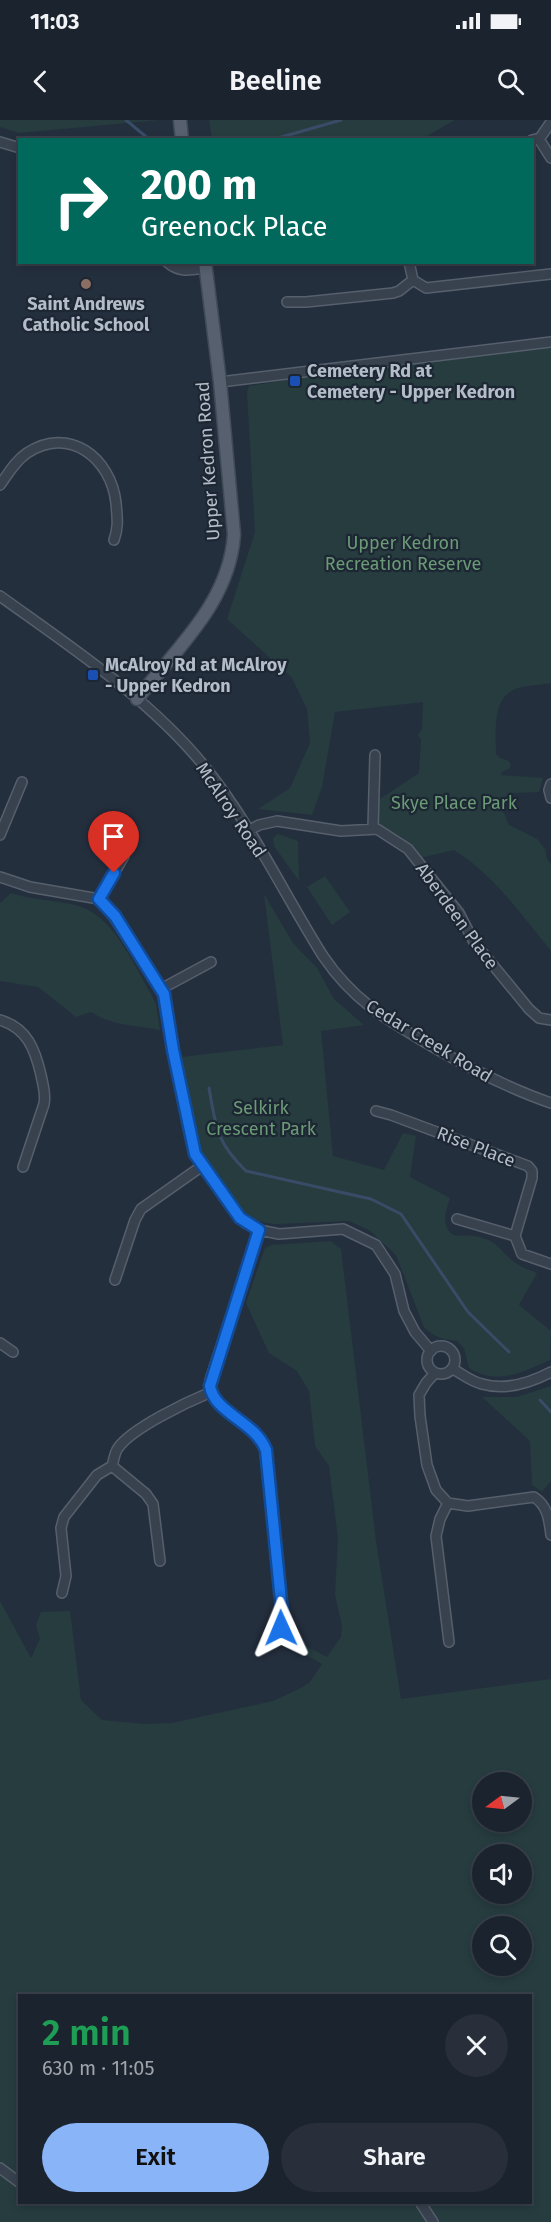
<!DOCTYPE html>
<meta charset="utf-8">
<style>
body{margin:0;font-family:"Fira Sans",sans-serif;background:#282f3a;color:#f1f3f6;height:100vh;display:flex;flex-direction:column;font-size:22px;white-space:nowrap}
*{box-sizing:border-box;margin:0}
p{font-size:20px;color:#a0a4aa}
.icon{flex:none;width:33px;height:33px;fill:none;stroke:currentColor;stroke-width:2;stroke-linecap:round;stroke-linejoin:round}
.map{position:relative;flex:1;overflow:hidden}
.sheet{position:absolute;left:18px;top:1874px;width:514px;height:210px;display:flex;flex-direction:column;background:#1b232e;border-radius:0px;box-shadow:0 3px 9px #0003,0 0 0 2px #39404a}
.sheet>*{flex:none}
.top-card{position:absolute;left:18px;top:18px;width:516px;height:126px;border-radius:0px;box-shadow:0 3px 9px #0003,0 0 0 2px #39404a;background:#00695c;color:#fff;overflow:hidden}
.needle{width:39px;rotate:255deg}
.tools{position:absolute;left:472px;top:1652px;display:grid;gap:12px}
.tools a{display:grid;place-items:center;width:60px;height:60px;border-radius:50%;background:#1b232e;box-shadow:0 3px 9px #0003,0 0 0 2px #39404a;font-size:30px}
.pin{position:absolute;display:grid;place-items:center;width:51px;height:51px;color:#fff;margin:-62px -26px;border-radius:50% 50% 50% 0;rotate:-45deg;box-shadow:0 0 6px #0007}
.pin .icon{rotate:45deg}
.me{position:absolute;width:66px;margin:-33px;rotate:359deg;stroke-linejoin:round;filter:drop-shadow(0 0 4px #0008)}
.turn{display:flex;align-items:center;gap:21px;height:126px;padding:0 24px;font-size:27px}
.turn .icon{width:78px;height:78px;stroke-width:2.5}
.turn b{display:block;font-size:42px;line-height:51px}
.round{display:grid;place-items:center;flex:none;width:63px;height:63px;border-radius:32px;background:#282f3a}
.summary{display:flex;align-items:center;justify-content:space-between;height:102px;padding:0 24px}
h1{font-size:36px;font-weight:600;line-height:45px;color:#1e9e55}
.button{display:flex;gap:12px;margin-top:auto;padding:12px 24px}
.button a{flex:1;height:69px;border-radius:36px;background:#8ab4f8;color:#111;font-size:24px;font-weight:600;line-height:69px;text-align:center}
.button a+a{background:#282f3a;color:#f1f3f6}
.status{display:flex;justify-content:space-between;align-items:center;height:42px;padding:0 30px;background:#1b232e;direction:ltr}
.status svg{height:16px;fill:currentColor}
header{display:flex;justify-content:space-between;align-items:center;height:78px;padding:0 24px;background:#1b232e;font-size:27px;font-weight:600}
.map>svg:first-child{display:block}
.green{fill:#263c3f;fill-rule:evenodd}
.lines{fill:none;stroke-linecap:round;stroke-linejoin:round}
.stream{stroke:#394c67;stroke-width:3}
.minor-casing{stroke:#565f6c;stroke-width:12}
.major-casing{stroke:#414a57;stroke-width:15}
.minor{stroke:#38414e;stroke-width:9}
.major{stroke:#56606e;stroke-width:12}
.route-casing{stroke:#114b97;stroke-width:15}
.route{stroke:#1a73e8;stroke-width:10}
.education-dot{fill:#8d6e63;stroke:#1d2633;stroke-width:2}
.transit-dot{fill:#1a4fb4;stroke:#1d2633;stroke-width:2}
.labels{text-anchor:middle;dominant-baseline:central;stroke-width:4.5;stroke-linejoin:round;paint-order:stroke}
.poi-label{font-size:18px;font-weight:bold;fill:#b4bcc9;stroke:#1d2633;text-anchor:start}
.street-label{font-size:18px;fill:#b4bcc9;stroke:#1d2633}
.park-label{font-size:18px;fill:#6b9a76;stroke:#1d2633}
</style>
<div class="status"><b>11:03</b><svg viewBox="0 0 49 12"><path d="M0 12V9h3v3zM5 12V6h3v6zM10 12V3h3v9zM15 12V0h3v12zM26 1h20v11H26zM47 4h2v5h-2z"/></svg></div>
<header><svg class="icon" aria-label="back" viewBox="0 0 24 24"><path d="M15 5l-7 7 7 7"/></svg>Beeline<svg class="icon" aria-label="search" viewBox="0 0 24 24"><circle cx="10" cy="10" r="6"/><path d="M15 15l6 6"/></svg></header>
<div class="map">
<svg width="551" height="2102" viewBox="0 0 551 2102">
<rect width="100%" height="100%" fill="#242f3e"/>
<path class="green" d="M0,0H159L19,13L0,7Z
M209,0H455L422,19H212Z
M551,228V563C540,565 529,565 518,568C491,576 496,612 496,634L500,638L509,641L511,645L509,649L502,652L501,655L543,658L539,672L514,673L506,676L503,691L509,705L537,719L545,729L547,739L551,744V831C521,794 494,755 454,730L420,738L405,720L377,702L376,686L380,679L419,653L421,620L418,615L422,609L423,582L335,592L322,667L312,695L258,689L290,668L310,623L307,589L292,558L227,499L255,412L247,272L249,266L312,256Z
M278,714L298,721L299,761L274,726L273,718Z
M325,756L350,792L332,805L307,767Z
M11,773C31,780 54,780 75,785C113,794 132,842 151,874L156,884L160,910C135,905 112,906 91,892L76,897L38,867L0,861V783Z
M264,774L293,823L317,848L334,879L364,905L321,911L333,1036L384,1050L403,1013L416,1016L410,1057L450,1078C447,1088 442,1100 448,1110C454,1119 465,1114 474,1116C501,1121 497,1130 516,1143C522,1148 531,1150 537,1153L519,1185L551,1211L550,1240C523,1252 497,1266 469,1248L464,1228L457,1221C443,1219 435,1218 424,1207L396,1135L369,1110L349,1101L278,1104C265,1104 256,1100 246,1095L200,1032L196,1021L181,937L283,925Z
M331,1121L341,1129L376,1421L401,1579L551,1559V2102H0V1481L31,1538L40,1519L36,1505L41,1492L70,1491L81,1580L102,1600L145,1604L172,1603L273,1581L301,1568L310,1562L322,1544L290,1526L295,1520L327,1537L341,1517L342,1506L335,1475L338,1418L329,1346L315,1326L309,1271L297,1251L269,1233L246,1183L265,1128L272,1125ZM483,1662H522V1701H483ZM483,1734H522V1773H483ZM483,1806H522V1845H483ZM20,1875H531V2082H20Z
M551,1266V1361L542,1372L532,1365L530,1321L482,1277H517Z"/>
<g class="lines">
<path class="stream" d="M126,0L150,20
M271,20L341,0
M209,968C216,1007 216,1022 246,1051L371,1079L401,1094L468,1192L509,1232
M540,1280L551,1292"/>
<defs>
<path id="minor" d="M539,19L551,38
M532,20L540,18L551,2
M0,22L20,28
M167,142C179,153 190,150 206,148
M409,142L413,160L426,168L551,154
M287,182H306L393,173L399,171L413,160
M220,262L551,222
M0,365C8,354 15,341 27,333C69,305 111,338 116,383C117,396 119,407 114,420
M0,476C71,527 150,579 205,647C251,704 284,774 323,836C354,882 389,901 435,928C473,950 510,969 551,983
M551,664L549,670L551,678
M373,708L375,635
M248,711L259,705L277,701L341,711L377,709L408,729L459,793L474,822L529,889L539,898L551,900
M0,715L22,662
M0,757L30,767L99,779L108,788L164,874L173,930L193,1028L202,1046L235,1092L245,1103L259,1110L279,1114L343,1109L376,1125L395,1154L404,1191L415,1212L431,1231
M99,779L124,736
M161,869L211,842
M0,900C27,908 35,929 41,955C43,965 46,974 44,984L23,1047
M376,991L391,995L528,1046L532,1051V1058L515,1116L522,1134L551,1144
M457,1099L515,1116
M115,1160L135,1100L141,1089L202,1046
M0,1223L13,1232
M427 1240a14 14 0 1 1 28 0a14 14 0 1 1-28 0Z
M453,1249C462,1254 472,1262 482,1264C506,1271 530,1263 551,1252
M435,1253L426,1263L419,1275L420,1296L427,1345L436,1370L448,1383L468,1386L534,1377C548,1386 549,1400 551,1415
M211,1272C222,1297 256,1302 265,1330L282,1491V1500L278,1514
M112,1346L146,1374L153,1384L160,1441
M448,1383L440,1399L436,1416L449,1522
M62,1473L66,1456L61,1408L64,1397L97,1355L112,1346C114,1340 114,1334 118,1328C132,1308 187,1282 211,1272L210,1260L259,1110
M0,2048L20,2063
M420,2082L433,2102"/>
<path id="major" d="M180,0L182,20
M137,579C176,529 230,482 234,414L220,262L205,142"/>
</defs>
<use href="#minor" class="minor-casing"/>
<use href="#major" class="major-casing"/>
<use href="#minor" class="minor"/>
<use href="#major" class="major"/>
</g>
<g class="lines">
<defs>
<path id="route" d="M114,753L99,779L115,796L164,874L173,930L195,1034L240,1098L259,1110L210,1266C214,1293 256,1302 266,1330L282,1491L281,1508"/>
</defs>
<use href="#route" class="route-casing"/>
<use href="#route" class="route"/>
</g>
<circle class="education-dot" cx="86" cy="164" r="6"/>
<g class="transit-dot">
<rect x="289" y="255" width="12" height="12" rx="3"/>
<rect x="87" y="549" width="12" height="12" rx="3"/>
</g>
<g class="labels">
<g class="poi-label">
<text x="86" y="184" text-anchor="middle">Saint Andrews<tspan x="86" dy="21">Catholic School</tspan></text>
<text x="307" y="251">Cemetery Rd at<tspan x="307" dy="21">Cemetery - Upper Kedron</tspan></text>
<text x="105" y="545">McAlroy Rd at McAlroy<tspan x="105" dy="21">- Upper Kedron</tspan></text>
</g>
<g class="street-label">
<text transform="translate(208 341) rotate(-94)">Upper Kedron Road</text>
<text transform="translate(231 690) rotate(56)">McAlroy Road</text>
<text transform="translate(457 796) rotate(54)">Aberdeen Place</text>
<text transform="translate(429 921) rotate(31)">Cedar Creek Road</text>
<text transform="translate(476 1027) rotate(21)">Rise Place</text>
</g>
<g class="park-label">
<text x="403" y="423">Upper Kedron<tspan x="403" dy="21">Recreation Reserve</tspan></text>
<text x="454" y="683">Skye Place Park</text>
<text x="261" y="988">Selkirk<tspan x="261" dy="21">Crescent Park</tspan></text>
</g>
</g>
</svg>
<div class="tools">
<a><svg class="needle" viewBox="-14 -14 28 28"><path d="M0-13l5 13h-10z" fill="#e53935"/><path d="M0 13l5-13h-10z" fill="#a0a4aa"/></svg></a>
<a><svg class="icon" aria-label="sound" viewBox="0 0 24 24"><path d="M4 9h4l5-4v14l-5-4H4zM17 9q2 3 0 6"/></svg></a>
<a><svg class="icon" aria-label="search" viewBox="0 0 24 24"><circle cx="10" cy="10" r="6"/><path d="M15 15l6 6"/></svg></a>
</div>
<div class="pin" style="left:114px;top:753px;background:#d93025"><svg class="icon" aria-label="arrive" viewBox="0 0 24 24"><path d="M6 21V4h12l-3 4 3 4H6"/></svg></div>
<svg class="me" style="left:281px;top:1508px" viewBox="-20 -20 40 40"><path d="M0-17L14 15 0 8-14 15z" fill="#1a73e8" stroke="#fff" stroke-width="4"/></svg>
<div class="top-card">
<div class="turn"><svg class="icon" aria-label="right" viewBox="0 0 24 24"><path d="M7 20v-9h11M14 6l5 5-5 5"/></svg><div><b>200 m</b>Greenock Place</div></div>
</div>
<section class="sheet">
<div class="summary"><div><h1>2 min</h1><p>630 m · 11:05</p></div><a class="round"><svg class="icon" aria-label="close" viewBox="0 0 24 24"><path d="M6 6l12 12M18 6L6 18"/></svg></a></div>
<div class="button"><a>Exit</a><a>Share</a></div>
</section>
</div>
